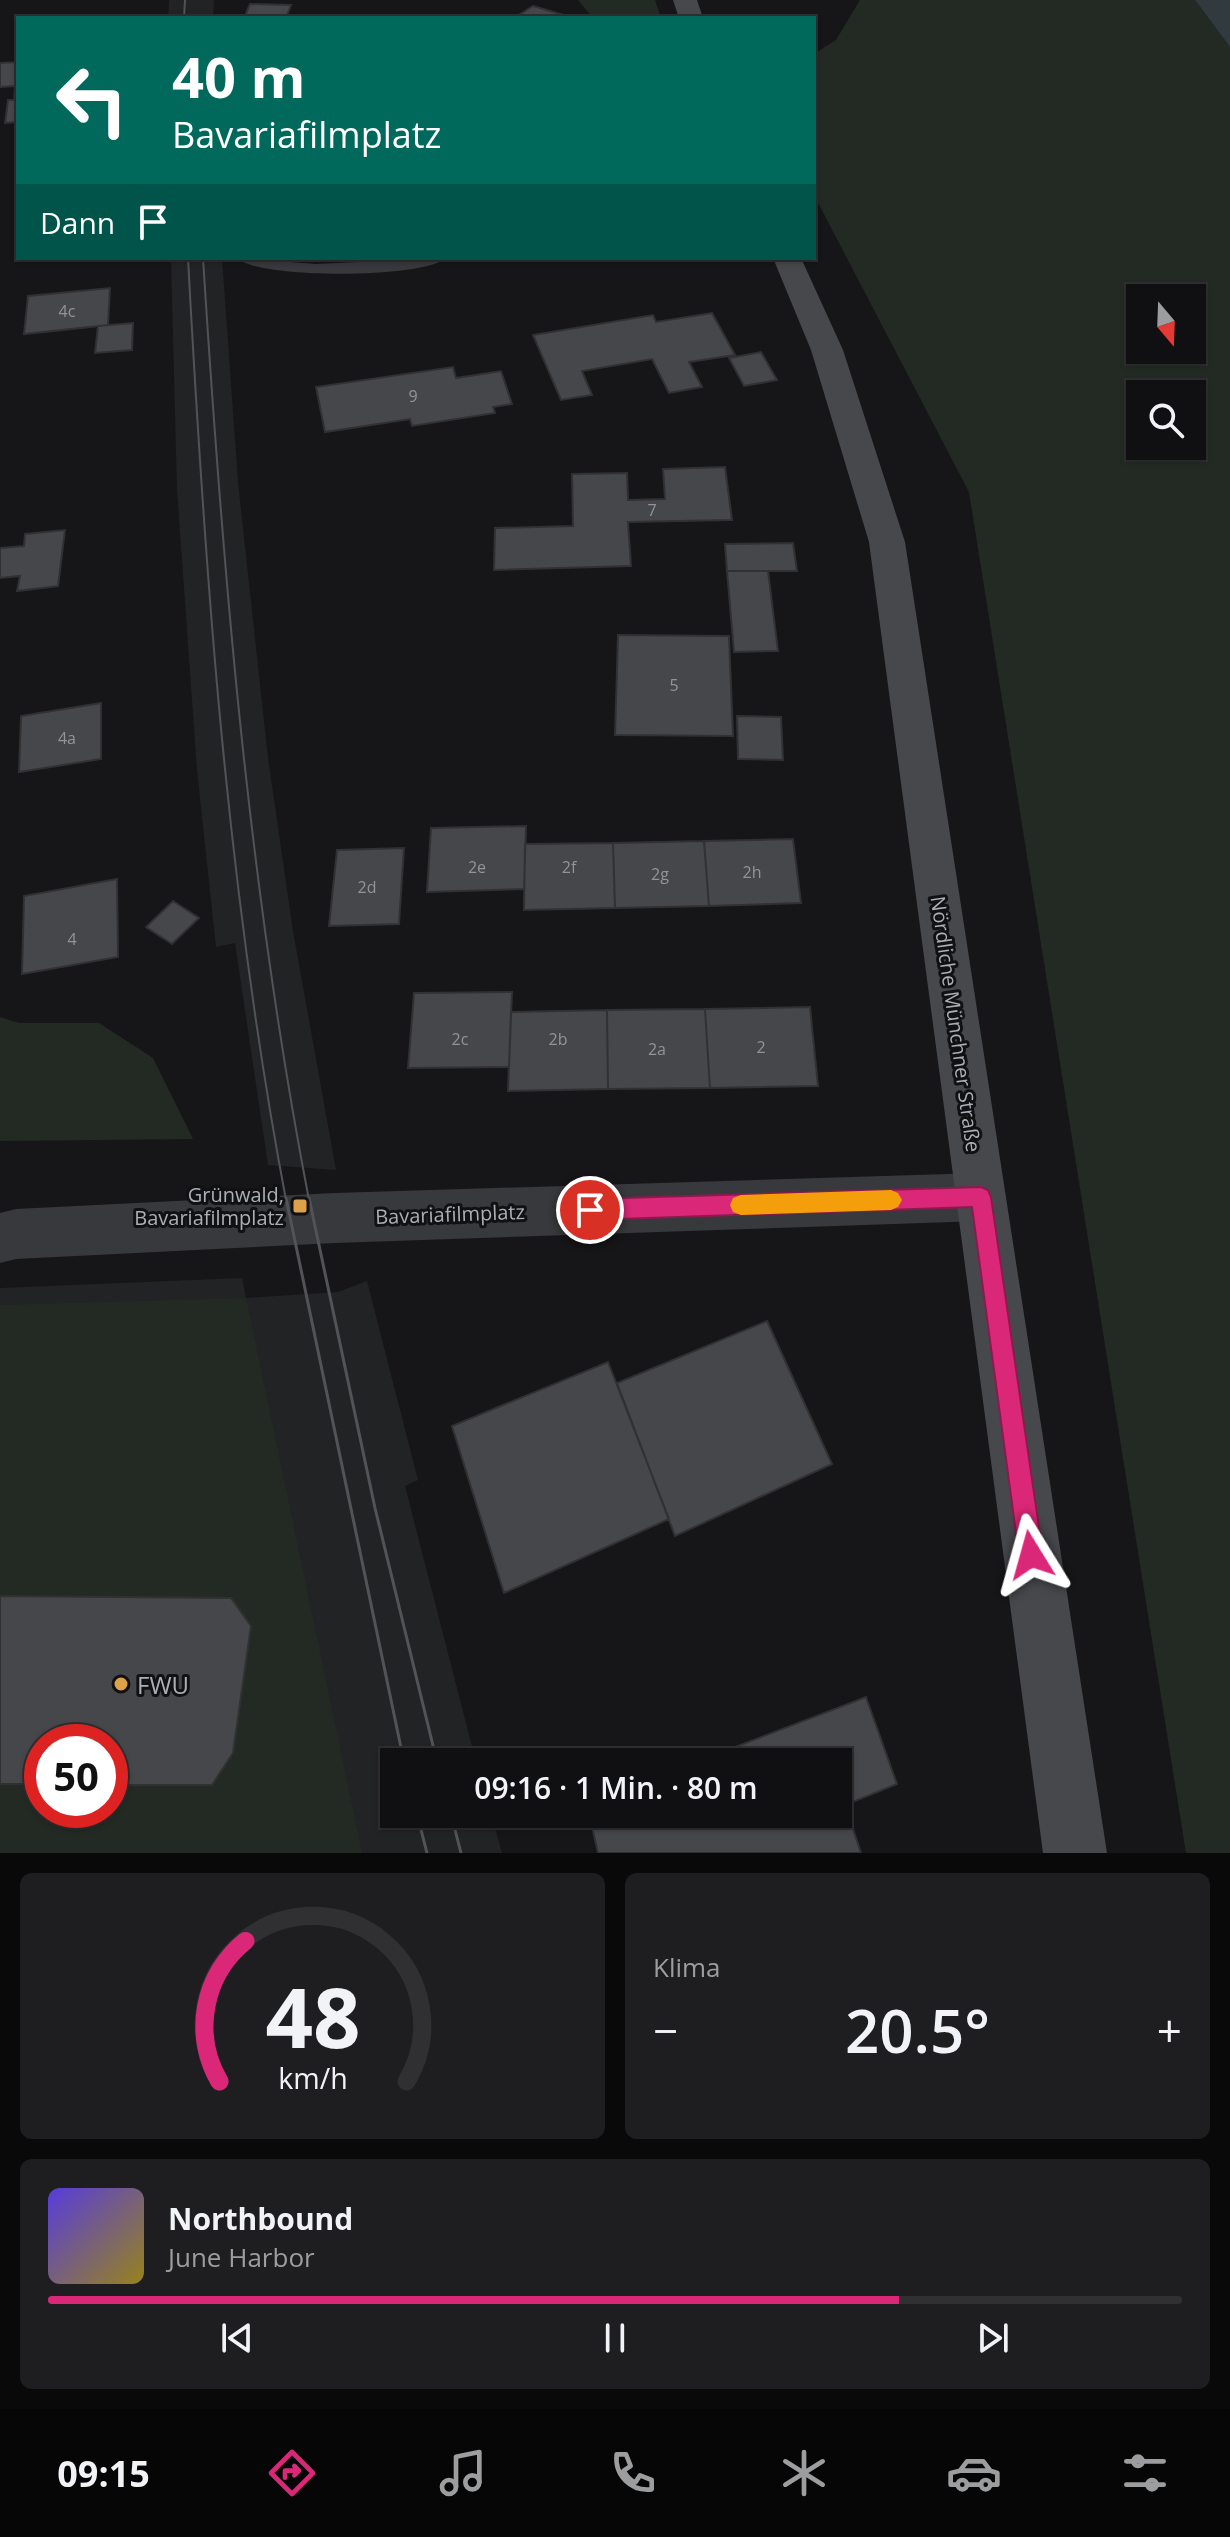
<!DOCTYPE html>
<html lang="de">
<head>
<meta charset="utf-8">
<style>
	:root { --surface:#101012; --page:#1e1e20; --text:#f1f3f6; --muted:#9c9d9f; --line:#303032; --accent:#db2777 }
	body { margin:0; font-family:"Open Sans",sans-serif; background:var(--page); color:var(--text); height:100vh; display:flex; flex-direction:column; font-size:30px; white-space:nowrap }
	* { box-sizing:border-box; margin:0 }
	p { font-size:26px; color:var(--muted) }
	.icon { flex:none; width:44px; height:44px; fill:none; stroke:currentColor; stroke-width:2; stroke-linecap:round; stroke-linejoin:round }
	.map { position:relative; height:1853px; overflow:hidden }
	.details { display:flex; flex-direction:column; gap:20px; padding:20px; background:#09090a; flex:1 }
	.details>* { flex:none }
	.banner { position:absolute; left:16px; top:16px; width:800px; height:244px; border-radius:0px; box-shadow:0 2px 6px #0004,0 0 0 2px var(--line); background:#00695c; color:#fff; overflow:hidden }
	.needle { width:52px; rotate:161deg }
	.controls { position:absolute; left:1126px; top:284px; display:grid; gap:16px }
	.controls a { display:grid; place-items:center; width:80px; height:80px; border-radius:0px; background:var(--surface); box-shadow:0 2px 6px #0004,0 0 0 2px var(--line); font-size:40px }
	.speed { position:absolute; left:24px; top:1724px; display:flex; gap:16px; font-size:40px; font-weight:700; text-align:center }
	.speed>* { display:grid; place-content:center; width:104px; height:104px; border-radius:50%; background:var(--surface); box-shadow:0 2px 6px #0004,0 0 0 2px var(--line); line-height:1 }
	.speed .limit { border:12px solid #d22; background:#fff; color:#111 }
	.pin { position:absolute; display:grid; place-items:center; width:68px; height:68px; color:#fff; margin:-34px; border:4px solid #fff; border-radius:50%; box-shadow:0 2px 8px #0007 }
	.me { position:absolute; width:88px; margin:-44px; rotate:352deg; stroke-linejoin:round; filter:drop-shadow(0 0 6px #0008) }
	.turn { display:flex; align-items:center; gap:28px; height:168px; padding:0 24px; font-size:36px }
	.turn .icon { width:104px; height:104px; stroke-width:2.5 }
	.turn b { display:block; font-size:56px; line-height:68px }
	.then { display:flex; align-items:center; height:76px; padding:0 24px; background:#0003; gap:16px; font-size:30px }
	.big { font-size:60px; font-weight:600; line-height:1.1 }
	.details .tile { flex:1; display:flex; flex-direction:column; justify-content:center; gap:12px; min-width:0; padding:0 28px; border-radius:12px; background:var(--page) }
	.details .dial { align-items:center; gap:0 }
	.dial svg { height:208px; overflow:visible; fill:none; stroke:var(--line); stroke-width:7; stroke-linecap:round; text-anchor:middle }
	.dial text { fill:var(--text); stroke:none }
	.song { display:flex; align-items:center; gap:24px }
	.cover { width:96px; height:96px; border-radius:12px; background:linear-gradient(135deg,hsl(250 70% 55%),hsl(50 70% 35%)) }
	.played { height:8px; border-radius:4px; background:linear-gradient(90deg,var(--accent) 75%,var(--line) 75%) }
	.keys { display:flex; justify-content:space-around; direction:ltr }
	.heat { display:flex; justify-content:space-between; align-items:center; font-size:44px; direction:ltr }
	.details .tiles { flex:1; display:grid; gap:20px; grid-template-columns:1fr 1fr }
	.tile:last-child { grid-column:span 2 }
	.trip { position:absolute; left:380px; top:1748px; width:472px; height:80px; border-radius:0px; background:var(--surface); box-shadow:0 2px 6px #0004,0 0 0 2px var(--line); font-weight:600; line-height:80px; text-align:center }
	.menu { display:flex; height:128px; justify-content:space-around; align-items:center; background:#060607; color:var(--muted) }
	.menu .icon { width:56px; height:56px }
	.menu .current { color:var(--accent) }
	.menu b { font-size:36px; color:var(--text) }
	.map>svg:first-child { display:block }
	.built { fill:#222325; fill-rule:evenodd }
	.green { fill:#232a23; fill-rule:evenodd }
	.water { fill:#313a3f }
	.building { fill:#45474a; stroke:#313134; stroke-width:2 }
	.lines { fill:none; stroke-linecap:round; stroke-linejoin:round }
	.service { fill:#38393c; fill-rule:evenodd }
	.minor { fill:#38393c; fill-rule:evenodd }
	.secondary { fill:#46484c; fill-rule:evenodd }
	.tram-far1 { stroke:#515357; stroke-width:2 }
	.tram { stroke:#515357; stroke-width:3 }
	.route { fill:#db2777; stroke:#8e194d; stroke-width:2 }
	.slow { fill:#f59e0b }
	.poi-dot { fill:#dda249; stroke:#111113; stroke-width:3 }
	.labels { text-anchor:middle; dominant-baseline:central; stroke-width:6; stroke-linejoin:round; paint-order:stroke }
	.number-label { font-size:16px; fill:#91949b }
	.street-label { font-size:20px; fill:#aaaeb6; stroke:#111113 }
	.poi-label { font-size:20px; fill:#aaaeb6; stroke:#111113; text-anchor:end }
	.near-poi-label { font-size:24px; fill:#aaaeb6; stroke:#111113; text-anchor:start }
</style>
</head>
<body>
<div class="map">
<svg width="1230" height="1853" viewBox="0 0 1230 1853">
	<rect width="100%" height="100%" fill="#161618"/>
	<path class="built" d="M169,0H214L213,18H168Z
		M171,258H222L238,482L268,758L293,931L336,1170L268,1165L235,943L216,947L197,770L177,490Z
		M242,1278L246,1298L338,1292L367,1281L418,1480L405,1486L476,1762H394V1814H491L502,1853H0V1288ZM42,1742H110V1810H42Z"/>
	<path class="green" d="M578,0H655L661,18H593Z
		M860,0H1195L1230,47V1853H1186L969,492L814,195V54L836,40ZM1140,298H1192V350H1140ZM1140,394H1192V446H1140Z
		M0,1017L19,1023H99L153,1058L193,1139L0,1141Z
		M246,1298L362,1853H0V1305ZM42,1742H110V1810H42Z"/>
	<path class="water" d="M1195,0H1230V47Z"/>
	<path class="building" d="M250,4L291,5L286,18H244Z
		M533,6L574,18H514Z
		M18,62V122L5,123L8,100H14L15,86L0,87V63Z
		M110,288L108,325L24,334L28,296Z
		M712,313L735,355L689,362L702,387L669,393L652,359L582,371L592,395L561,400L533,335L653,315L656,322Z
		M133,323L132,350L95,353L98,326Z
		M761,352L777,380L744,386L729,358Z
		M453,367L456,378L501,371L512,404L493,407L495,413L412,426L410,419L325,432L316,387Z
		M725,467L732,520L628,522L631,566L494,570L495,528L573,526L572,474L627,473L628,500L665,499L663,469Z
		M65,530L58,586L17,591L20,576L0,578V548L24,546L25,534Z
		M793,543L797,571H727L725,544Z
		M727,571H768L778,651L734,652Z
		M618,635L729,636L733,736L615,735Z
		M101,703V759L19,772L21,716Z
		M737,716L781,717L783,760L738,759Z
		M526,826L524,889L427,892L431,828Z
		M793,839L801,903L709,906L704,841Z
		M704,841L709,906L615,908L613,843Z
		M613,843L615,908L524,910L525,844Z
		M404,848L399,924L329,926L337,850Z
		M117,879L118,957L22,974L24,896Z
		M173,901L199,918L172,944L146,927Z
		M512,992L509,1067L408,1068L414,993Z
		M810,1007L818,1086L710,1088L705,1009Z
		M705,1009L710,1088L608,1089L607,1010Z
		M607,1010L608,1089L508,1091L511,1012Z
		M767,1321L832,1464L675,1536L617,1383Z
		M608,1362L669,1519L504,1593L452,1426Z
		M0,1596L231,1598L251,1626L233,1753L212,1785H110V1742H42V1784H0Z
		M866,1697L897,1784L845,1805L861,1853H598L589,1814H838V1762H696Z"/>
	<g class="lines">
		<path class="service" d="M237,258L316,264L446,258C426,278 259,280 237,258Z"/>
		<path class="minor" d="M981,1173L999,1180L1006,1197L999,1214L981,1221L335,1243L16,1259L0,1263V1213L16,1209L335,1193Z"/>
		<path class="secondary" d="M673,0H697L703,18H679Z
			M773,258H801L843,350L905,542L1107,1853H1043L869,542L811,350Z"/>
		<path class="tram-far1" d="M184,18L185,0
			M188,258C205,574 227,889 286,1200
			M203,258C223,574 249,889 309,1200"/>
		<path class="tram" d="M286,1198L404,1762
			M309,1198L375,1508L437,1762
			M417,1814L427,1853
			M451,1814L461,1853"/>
	</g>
	<path class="route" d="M981,1187L988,1190L991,1197L1043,1555L1040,1563L1031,1567L1023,1563L1019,1555L972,1207L590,1220L582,1217L579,1210L582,1202L590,1199Z"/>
	<path class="slow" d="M891,1190L898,1193L902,1200L898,1207L891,1210L741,1215L733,1212L730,1205L733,1198L741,1195Z"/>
	<g class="poi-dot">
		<rect x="292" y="1198" width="16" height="16" rx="4"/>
		<circle cx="121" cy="1684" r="8"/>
	</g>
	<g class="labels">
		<g class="number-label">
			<text x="67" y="311">4c</text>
			<text x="413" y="396">9</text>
			<text x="652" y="510">7</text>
			<text x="674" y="685">5</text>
			<text x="67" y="738">4a</text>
			<text x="477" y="867">2e</text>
			<text x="569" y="867">2f</text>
			<text x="752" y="872">2h</text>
			<text x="660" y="874">2g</text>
			<text x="367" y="887">2d</text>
			<text x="72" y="939">4</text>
			<text x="460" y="1039">2c</text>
			<text x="558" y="1039">2b</text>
			<text x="761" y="1047">2</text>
			<text x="657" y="1049">2a</text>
		</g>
		<g class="street-label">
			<text transform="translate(956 1024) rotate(82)">Nördliche Münchner Straße</text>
			<text transform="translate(450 1214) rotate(-2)">Bavariafilmplatz</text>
		</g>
		<g class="poi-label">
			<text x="284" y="1194">Grünwald,<tspan x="284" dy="23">Bavariafilmplatz</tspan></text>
		</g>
		<g class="near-poi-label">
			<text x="137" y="1684">FWU</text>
		</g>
	</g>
</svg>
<div class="controls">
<a><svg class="needle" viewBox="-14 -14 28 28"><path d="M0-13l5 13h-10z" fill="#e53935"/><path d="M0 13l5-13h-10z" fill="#9c9d9f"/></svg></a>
<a><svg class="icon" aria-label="search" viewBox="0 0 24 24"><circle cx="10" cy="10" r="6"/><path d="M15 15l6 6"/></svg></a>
</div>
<div class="speed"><div class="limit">50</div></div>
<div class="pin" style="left:590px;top:1210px;background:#d93025"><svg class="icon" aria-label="arrive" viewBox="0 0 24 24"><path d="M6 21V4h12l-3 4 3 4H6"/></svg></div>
<svg class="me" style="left:1031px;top:1555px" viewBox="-20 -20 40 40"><path d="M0-17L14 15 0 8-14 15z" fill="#db2777" stroke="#fff" stroke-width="4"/></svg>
<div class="trip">09:16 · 1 Min. · 80 m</div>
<div class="banner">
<div class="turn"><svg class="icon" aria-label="left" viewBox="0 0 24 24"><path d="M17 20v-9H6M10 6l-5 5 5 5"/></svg><div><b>40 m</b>Bavariafilmplatz</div></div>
<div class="then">Dann<svg class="icon" aria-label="arrive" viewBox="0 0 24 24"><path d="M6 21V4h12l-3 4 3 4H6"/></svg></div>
</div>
</div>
<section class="details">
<div class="tiles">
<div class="tile dial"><svg viewBox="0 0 100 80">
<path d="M14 69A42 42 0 1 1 86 69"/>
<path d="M14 69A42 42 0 0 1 24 15" stroke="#db2777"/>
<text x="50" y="56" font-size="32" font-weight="700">48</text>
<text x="50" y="72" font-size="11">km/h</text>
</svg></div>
<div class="tile"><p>Klima</p>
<div class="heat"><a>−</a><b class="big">20.5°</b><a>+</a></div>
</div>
<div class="tile">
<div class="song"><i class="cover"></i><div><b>Northbound</b><p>June Harbor</p></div></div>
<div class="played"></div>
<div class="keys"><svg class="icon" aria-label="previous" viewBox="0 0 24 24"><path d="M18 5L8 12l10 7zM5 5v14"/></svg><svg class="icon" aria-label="pause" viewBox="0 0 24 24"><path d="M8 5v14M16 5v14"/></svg><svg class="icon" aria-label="next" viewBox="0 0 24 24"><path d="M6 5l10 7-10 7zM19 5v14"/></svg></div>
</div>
</div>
</section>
<nav class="menu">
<b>09:15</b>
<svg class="icon current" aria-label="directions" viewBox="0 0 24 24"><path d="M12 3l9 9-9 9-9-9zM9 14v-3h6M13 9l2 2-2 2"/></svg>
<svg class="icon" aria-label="music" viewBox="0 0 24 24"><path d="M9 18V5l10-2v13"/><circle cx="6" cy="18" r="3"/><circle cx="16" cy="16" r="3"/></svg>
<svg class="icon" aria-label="phone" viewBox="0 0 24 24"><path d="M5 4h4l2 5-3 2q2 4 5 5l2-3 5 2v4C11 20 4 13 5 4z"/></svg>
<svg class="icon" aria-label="climate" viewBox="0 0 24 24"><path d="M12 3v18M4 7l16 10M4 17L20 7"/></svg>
<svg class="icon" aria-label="car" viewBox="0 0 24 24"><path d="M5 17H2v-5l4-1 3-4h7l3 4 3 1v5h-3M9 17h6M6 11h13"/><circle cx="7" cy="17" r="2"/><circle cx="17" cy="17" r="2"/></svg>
<svg class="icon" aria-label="filters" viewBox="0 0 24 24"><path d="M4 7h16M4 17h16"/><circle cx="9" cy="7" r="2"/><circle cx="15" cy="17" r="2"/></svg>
</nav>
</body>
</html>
